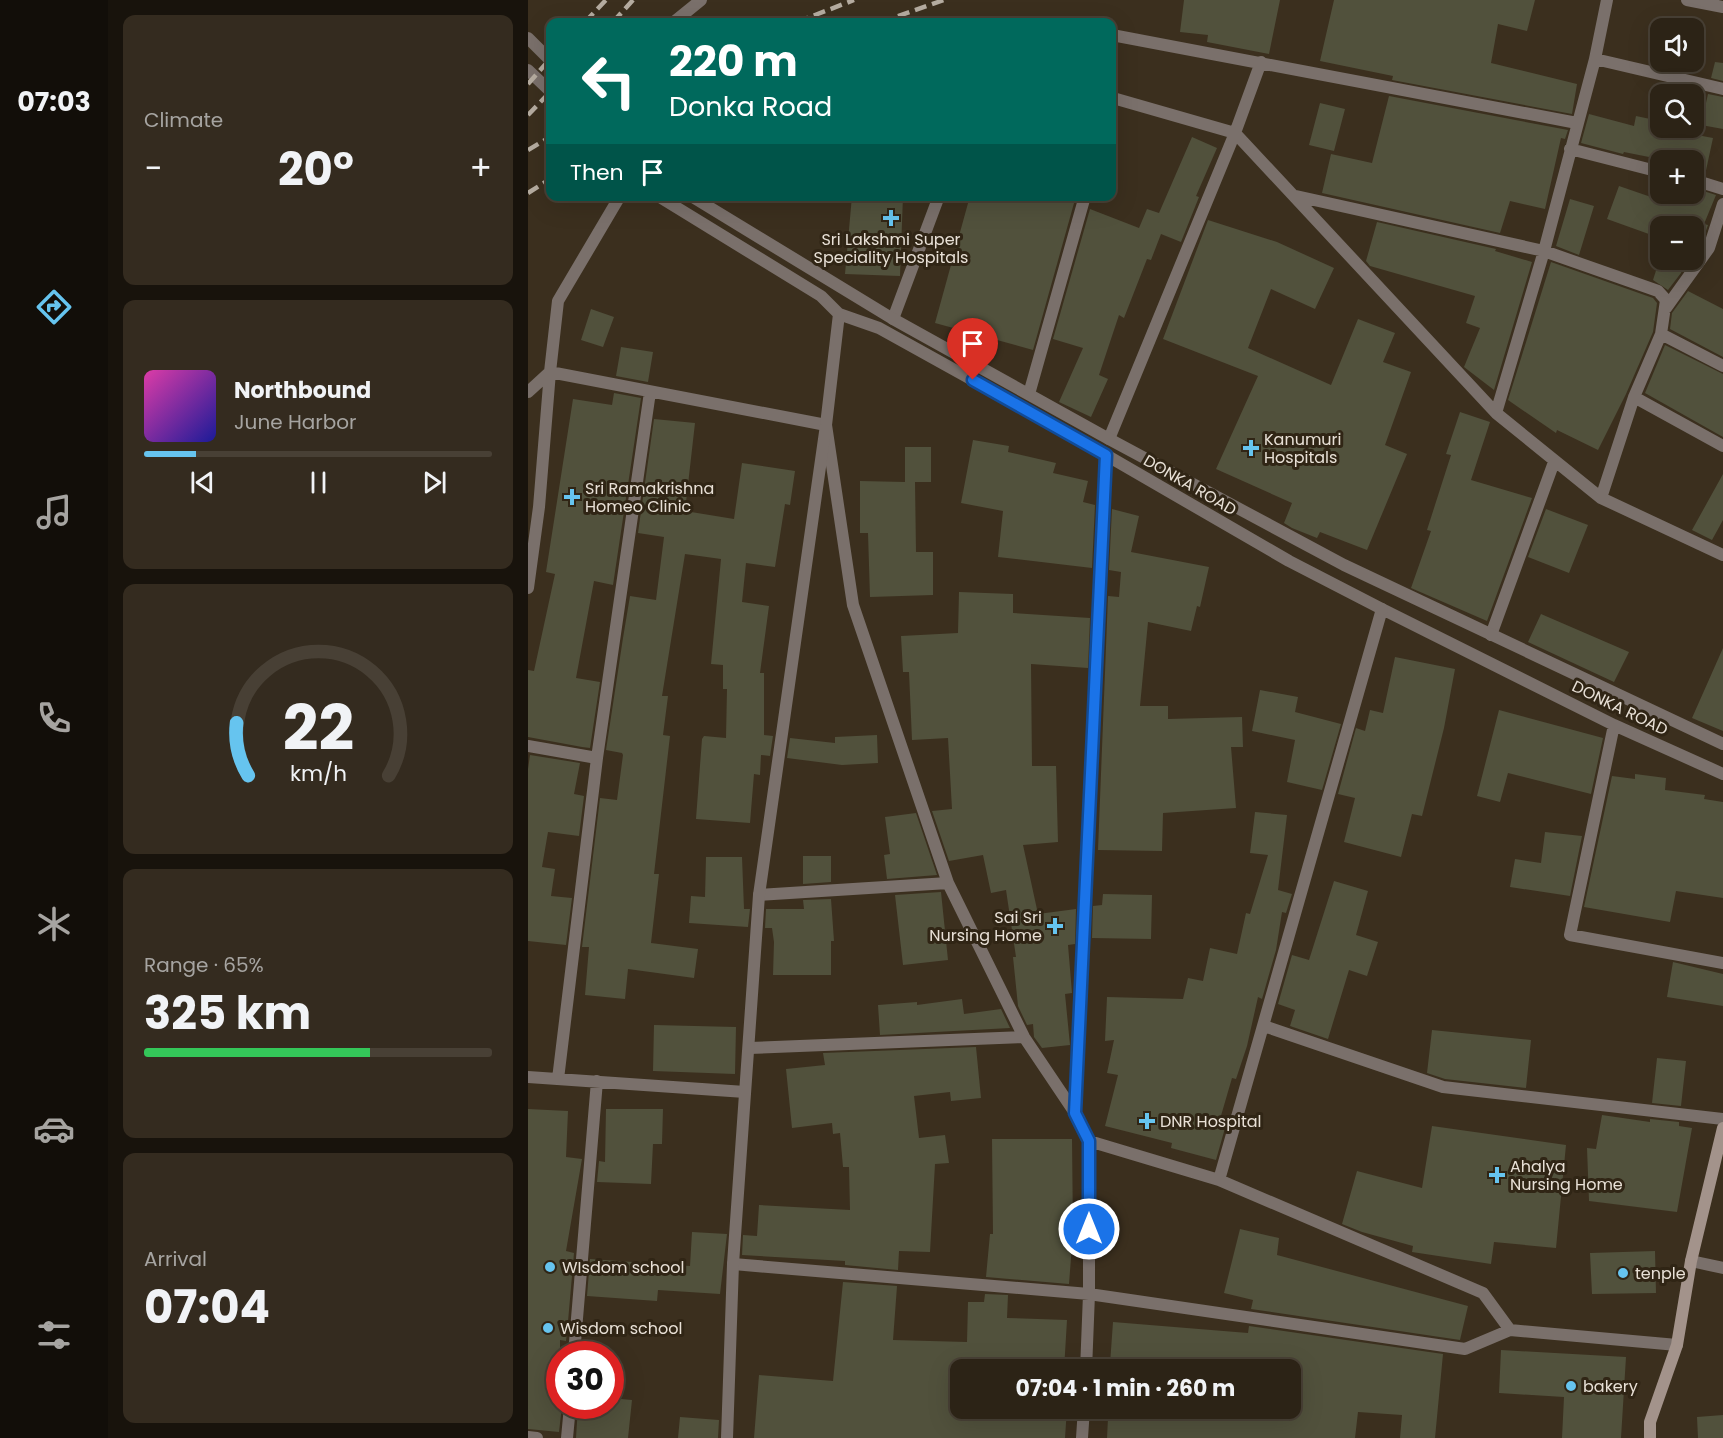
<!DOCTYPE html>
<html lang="en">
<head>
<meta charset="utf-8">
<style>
	:root { --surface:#2c2316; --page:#342b1f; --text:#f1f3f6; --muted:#a6a4a1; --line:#484035; --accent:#66c4ef }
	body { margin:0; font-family:Poppins,sans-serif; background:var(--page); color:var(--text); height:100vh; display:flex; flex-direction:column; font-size:22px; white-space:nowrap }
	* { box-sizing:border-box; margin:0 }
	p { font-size:20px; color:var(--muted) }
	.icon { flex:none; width:33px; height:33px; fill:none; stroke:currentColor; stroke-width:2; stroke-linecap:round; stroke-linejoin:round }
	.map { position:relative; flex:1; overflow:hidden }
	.drawer { display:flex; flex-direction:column; gap:15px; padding:15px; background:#18130c; width:420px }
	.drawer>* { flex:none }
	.hud { position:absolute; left:18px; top:18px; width:570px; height:183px; border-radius:12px; box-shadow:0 6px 24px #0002,0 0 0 2px var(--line); background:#00695c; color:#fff; overflow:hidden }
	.tools { position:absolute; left:1122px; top:18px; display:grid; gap:12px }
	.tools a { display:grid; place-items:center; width:54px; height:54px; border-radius:12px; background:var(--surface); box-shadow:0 6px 24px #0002,0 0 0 2px var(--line); font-size:30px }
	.speed { position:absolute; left:18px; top:1341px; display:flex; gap:12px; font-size:30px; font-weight:700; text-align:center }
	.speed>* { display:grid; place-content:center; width:78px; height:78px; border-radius:50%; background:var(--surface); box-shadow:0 6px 24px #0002,0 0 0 2px var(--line); line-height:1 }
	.speed .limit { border:9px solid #d22; background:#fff; color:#111 }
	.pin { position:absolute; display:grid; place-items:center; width:51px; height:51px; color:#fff; margin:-62px -26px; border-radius:50% 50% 50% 0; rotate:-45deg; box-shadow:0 0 6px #0007 }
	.pin .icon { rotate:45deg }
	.me { position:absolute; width:66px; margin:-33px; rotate:0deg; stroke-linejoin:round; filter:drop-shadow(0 0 4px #0008) }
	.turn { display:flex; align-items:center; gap:21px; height:126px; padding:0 24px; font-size:27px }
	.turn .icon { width:78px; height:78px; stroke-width:2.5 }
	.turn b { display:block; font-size:42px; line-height:51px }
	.then { display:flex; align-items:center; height:57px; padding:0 24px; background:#0003; gap:12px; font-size:22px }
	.big { font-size:45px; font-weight:700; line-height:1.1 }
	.drawer .card { flex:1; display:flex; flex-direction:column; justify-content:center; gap:9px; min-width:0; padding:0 21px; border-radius:12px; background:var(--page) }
	.drawer .dial { align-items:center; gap:0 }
	.dial svg { height:156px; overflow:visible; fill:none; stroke:var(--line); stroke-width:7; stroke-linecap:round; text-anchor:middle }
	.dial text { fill:var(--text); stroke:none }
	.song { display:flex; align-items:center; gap:18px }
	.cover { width:72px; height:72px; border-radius:9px; background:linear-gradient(135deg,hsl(320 70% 55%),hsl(240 70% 35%)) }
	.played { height:6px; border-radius:3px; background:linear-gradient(90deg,var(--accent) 15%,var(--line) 15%) }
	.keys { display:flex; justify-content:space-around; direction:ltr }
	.heat { display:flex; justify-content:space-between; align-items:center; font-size:33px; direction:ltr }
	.charge { height:9px; border-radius:4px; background:linear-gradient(90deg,#34c759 65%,var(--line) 0) }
	.trip { position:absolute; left:422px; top:1359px; width:351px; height:60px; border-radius:12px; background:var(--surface); box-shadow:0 6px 24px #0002,0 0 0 2px var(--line); font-weight:700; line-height:60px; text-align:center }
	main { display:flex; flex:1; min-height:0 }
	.menu { display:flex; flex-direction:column; width:108px; justify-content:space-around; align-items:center; background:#120e09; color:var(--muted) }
	.menu .icon { width:42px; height:42px }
	.menu .current { color:var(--accent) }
	.menu b { font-size:27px; color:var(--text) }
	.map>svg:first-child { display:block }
	.building { fill:#51513c }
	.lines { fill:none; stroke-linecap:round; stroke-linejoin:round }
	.minor { stroke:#7a706b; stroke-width:12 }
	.tertiary { stroke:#7a706b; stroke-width:12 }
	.secondary { stroke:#a3938b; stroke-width:12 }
	.rail { stroke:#b5aca0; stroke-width:4.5; stroke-dasharray:12 6; stroke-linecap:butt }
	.route-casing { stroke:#114b97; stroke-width:15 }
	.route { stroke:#1a73e8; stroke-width:10 }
	.poi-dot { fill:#66c4ef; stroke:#302515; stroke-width:2 }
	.labels { text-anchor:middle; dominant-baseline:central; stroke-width:6; stroke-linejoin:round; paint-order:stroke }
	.poi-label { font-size:16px; fill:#e8e0d6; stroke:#302515; text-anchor:start }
	.street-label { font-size:16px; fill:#e8e0d6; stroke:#302515 }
</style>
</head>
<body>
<main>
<nav class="menu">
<b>07:03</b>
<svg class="icon current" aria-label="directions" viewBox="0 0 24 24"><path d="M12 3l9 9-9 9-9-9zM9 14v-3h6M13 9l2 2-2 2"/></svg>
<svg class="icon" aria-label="music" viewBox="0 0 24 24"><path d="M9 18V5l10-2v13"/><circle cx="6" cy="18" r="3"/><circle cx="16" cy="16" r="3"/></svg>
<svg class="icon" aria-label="phone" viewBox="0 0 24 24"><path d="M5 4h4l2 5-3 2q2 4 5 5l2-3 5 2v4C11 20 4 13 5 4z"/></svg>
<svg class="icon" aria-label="climate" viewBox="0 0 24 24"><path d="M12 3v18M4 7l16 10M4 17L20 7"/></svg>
<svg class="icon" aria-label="car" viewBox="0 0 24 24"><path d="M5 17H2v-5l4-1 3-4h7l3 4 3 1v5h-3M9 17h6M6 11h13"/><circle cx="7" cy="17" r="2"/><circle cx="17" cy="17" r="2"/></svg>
<svg class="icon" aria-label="filters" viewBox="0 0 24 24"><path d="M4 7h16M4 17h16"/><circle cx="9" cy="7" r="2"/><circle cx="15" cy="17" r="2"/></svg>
</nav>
<section class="drawer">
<div class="card"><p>Climate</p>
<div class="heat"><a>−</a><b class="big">20°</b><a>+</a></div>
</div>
<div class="card">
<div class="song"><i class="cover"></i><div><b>Northbound</b><p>June Harbor</p></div></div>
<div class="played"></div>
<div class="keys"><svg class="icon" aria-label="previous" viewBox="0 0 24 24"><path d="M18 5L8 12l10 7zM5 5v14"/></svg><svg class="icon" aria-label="pause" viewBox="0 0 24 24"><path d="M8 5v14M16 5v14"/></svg><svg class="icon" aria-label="next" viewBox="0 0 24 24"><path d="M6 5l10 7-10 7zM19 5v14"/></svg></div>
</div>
<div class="card dial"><svg viewBox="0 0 100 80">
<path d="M14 69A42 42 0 1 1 86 69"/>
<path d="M14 69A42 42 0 0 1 8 42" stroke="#66c4ef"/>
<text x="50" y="56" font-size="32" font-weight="700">22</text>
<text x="50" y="72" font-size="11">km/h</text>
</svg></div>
<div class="card"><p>Range · 65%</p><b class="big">325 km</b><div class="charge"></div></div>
<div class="card"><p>Arrival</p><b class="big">07:04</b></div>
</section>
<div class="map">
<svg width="1195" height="1438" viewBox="0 0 1195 1438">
	<rect width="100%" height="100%" fill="#3b2f1e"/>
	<path class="building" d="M656,0H752L741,54L679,42L680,35L652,32Z
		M806,0H1007L999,31L970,24L963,63L1049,84L1044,114L864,80L865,76L792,61Z
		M1187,62L1195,63V81L1183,78Z
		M1180,94L1195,97V129L1173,125Z
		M861,96L1040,130L1037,139L1033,138L1017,209L982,201L972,233L794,193L803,154L844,163Z
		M792,103L817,109L806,151L781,145Z
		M1061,114L1106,126L1108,116L1132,121V128L1185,138L1177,175L1166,172V160H1132V164L1131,159L1096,152L1095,154L1053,143Z
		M664,137L689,148L668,196L671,197L653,242L633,234L623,260L619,259L596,318L591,315L571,375L580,379L563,417L531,402L555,348L525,339L562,209L611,228L619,209L631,213Z
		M1127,179L1132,180V194H1166V188L1188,195L1176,224L1180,225L1173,245L1166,243V226H1132V238L1079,219L1091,186L1123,197Z
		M324,196H375L372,276L317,274Z
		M442,196H471L487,201L489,196H548L505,350L407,323Z
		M1042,199L1066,206L1051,255L1028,246Z
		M680,220L749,242L806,268L787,309L743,289L720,348L803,385L830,319L867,333L855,362L883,372L857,445L879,454L839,550L792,532L789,538L764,528L756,523L764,503L688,469L730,376L635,339Z
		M849,222L968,249L967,251L1004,262L966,390L936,367L952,328L938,323L947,296L842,266L838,261Z
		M1132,258L1158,260L1153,273L1140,290L1125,280Z
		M1023,262L1125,298L1129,303L1125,332L1098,394L1070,450L1029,430L1028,433L980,400Z
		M1160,291L1195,309V357L1142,329L1144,313Z
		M63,309L86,317L75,347L53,340Z
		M1137,345L1195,374V437L1117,393Z
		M93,347L125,352L120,382L88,376Z
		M86,393L113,398L85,585L66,581L48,678L72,682L62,748L54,747L0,737V670L6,671L27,574L18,572L45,399L84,405Z
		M932,412L962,422L943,480L1004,498L959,621L883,588L903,531L899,530L923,455L918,454Z
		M126,419L167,423L157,511L206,519L214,463L267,471L262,505L257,504L247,567L218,563L214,602L241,606L232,673H236V735L245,736L242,756L233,755L232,775L226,774L222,823L168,819L174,739L176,736L198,738L199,689H195V665L183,664L193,559L157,554L134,696H140L135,735L142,736L126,874H131L123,943L170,949L166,978L100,969L97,999L57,995L61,947H54L72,798L89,800L95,755L94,753L78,750L95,638L102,596L128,600L136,537L110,533Z
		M445,440L481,446L480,452L528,463L525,473L560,481L555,502L567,505L564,568L470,557L475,511L433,503Z
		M377,447H403V482H387L388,552H405V595L342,597L340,533H332V481L377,482Z
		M1195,474V520L1184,540L1164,530Z
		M584,509L611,516L603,552L681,567L672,607L669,606L663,631L620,622L612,706H640V719L714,717L715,747H703L708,808L635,813L634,851L570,850L580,596L591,597L593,572L581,570Z
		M1018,509L1060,525L1041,573L1000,557Z
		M431,592L485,594V613L562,618L560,668L503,664L504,766H528L530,842L495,845L510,914L548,909L547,944L540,945L544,993L537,994L542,1045L514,1048L506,1037L505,1024L499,1025L490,1006L485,957H488L478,890L463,893L455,855L421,861L404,811L424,809L420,738L384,740L381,672H375L373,636L430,633Z
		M1013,614L1101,652L1086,682L1000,642Z
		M1195,648V731L1164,718Z
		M867,657L927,669L916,728L894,816L884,814L873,857L816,842L827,798L810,794L828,728L837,731L842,710L855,713Z
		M732,690L770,697L767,712L813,724L794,790L759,782L767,740L724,731Z
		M971,710L1075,738L1063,794L980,773L972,802L949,796Z
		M349,735L350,763L314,765L259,758L262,738L307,743V737Z
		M2,755L52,763L46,794L56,796L51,836L20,832L14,867L27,869L23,896L44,898L38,945L0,941V769Z
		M1107,774L1138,778L1137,790L1177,795L1176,799L1195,802V898L1148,891L1142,922L1056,907L1084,776L1107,779Z
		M727,812L759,815L750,890L764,894L758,913L754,912L748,950L734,999L730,997L719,1046L708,1079L704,1078L690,1126L697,1128L688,1160L643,1148L644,1143L577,1126L590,1075L579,1073L586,1040L577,1041L579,997L655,999L660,978L675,981L682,948L709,954L718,913L722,914L740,855L722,853Z
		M388,813L409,875L359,879L356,855L362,854L357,817Z
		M1017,832L1054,836L1042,896L982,887L987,859L1013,863Z
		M275,856H303V882L275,884Z
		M178,857H214L216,909H222L220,927L161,923L163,896L177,897Z
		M806,881L840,891L828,935L850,942L839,976L821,970L800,1039L762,1026L767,1010L750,1004L764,955L781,960Z
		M413,892L420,960L375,965L367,895Z
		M575,894L624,895L623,939L564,938L565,906L574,905Z
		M303,899L306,941H303V975H245L246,942L244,928H237L238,909H276L275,900Z
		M1145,962L1195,974V1006L1139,997Z
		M434,999L436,1014L473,1009L482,1028L352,1035L350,1005L389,1002V1005Z
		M126,1025L208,1027L207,1074L125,1071Z
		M904,1030L1003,1040L998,1088L917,1079L899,1073Z
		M448,1047L453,1098L423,1101L422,1092L386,1096L391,1138L417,1135L421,1163L407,1164L402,1252L371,1251L370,1270L317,1265V1261L214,1255L215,1235L229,1236L231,1205L322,1210L321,1167H315L312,1133L305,1134L304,1123L264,1128L258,1069L297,1065L295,1053Z
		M1129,1058L1158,1061L1153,1106L1124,1103Z
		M0,1109L40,1111L38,1157L54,1159L38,1251L46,1253L39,1333L38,1341L32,1340V1367L26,1396H32V1406H34L31,1432L0,1429Z
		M78,1109H135L134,1144H125L123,1184L69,1182L71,1161L77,1162Z
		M1074,1115L1122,1122V1119L1151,1122V1126L1164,1128L1149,1212L1061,1201L1059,1148L1068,1149Z
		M904,1126L1038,1145L1028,1248L966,1242L963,1264L884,1252L885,1246L834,1232L814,1224L829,1171L894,1188Z
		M464,1139H544L545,1232L541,1284L458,1277L462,1234H465Z
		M712,1229L751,1238L749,1255L940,1306L932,1340L723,1309L725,1300L696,1293Z
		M164,1232L199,1234L192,1294L130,1290L129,1301L59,1296L62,1259L162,1266Z
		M1127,1251L1128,1293L1064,1294L1062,1253Z
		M315,1282L369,1286L365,1340L439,1342L440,1302H456L457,1294L480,1295L479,1318L539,1320L536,1370H432V1408H539L537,1438H226L231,1375L305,1381Z
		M585,1322L720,1333L721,1326L915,1354L907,1438H872L874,1415L830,1412L827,1438H579L580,1418L645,1421L646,1408H699L698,1416L762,1421V1370H644L582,1364Z
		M973,1350L1098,1357L1093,1438H1034L1036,1397L971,1393Z
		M82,1398L104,1400L100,1438H48L50,1406H82Z
		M1195,1415V1438H1170L1169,1417Z
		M152,1417L191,1420L190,1438H150Z"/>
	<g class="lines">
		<path class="minor" d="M1079,0L1067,59L1195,89
			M1159,0L1195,7
			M584,35L1049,123
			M733,62L707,133L968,413L1073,498L1195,555
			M1042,149L1132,172
			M1166,180L1195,189
			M92,196L30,301L22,372L298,425L325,605L420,883L496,1037L547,1113L561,1141V1294L558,1370
			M768,196L1016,251L1130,291L1138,300L1133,334
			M1138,308L1181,248L1195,204
			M365,319L411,196
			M0,392L22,372L11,507L0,588
			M501,394L557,196
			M1106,397L1195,446
			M968,413L1016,251L1067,59
			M581,439L707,133L585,98L584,104
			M1073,498L1106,397L1133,334L1195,366
			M963,635L1026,462
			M1086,725L1042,935L1195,963
			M0,746L69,758L30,1079
			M69,758L122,392
			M231,895L420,883
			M736,1026L915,1087L1195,1119
			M221,1048L496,1037
			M0,1077L217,1092
			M547,1113L578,455
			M561,1141L691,1180L854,609L1086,725L1195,774
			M691,1180L955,1293L982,1330
			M1163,1261L1195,1268
			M205,1264L561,1294L937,1349L982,1330L1149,1345
			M46,1354L69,1081
			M0,1437L9,1438
			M39,1438L42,1406
			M554,1438L556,1408"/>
		<path class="tertiary" d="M146,22L173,0
			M0,38L22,60
			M0,70L22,91
			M130,196L293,296L311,314L351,328L540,433L761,561L854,609
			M163,196L365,319L581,439L816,565L1195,744
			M199,1438L205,1264L231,895L298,425L311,314"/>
		<path class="secondary" d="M1122,1438V1422L1149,1345L1163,1261L1195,1128"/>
		<path class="rail" d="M57,22L78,0
			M85,22L105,0
			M269,22L326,0
			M353,22L416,0
			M0,84L22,59
			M0,115L22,92
			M0,150L22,137
			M0,193L22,179"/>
	</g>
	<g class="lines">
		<defs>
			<path id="route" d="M445,380L578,455L547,1113L561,1141V1229"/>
		</defs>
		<use href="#route" class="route-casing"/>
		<use href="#route" class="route"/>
	</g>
	<g class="poi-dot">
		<path d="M360 209h6v6h6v6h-6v6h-6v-6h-6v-6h6z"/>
		<path d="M720 439h6v6h6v6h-6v6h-6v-6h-6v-6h6z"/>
		<path d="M41 488h6v6h6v6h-6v6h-6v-6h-6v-6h6z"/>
		<path d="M524 917h6v6h6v6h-6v6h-6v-6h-6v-6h6z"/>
		<path d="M616 1112h6v6h6v6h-6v6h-6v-6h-6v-6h6z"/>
		<path d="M966 1166h6v6h6v6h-6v6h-6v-6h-6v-6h6z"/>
		<circle cx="22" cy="1267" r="6"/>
		<circle cx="1095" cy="1273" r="6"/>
		<circle cx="20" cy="1328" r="6"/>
		<circle cx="1043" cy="1386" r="6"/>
	</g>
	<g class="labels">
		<g class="poi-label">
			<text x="363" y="239" text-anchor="middle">Sri Lakshmi Super<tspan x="363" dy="18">Speciality Hospitals</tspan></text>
			<text x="736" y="439">Kanumuri<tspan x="736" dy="18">Hospitals</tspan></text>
			<text x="57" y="488">Sri Ramakrishna<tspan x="57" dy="18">Homeo Clinic</tspan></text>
			<text x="514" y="917" text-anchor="end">Sai Sri<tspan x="514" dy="18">Nursing Home</tspan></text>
			<text x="632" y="1121">DNR Hospital</text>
			<text x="982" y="1166">Ahalya<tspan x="982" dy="18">Nursing Home</tspan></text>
			<text x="34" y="1267">WIsdom school</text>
			<text x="1107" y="1273">tenple</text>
			<text x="32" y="1328">Wisdom school</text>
			<text x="1055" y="1386">bakery</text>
		</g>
		<g class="street-label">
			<text transform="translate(662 485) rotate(30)">DONKA ROAD</text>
			<text transform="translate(1092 708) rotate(26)">DONKA ROAD</text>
		</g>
	</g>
</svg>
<div class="tools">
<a><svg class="icon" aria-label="sound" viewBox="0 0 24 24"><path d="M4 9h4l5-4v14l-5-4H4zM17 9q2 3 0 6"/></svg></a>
<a><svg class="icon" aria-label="search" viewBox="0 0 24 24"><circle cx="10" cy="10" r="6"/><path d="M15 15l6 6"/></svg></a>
<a>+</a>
<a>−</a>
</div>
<div class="speed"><div class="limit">30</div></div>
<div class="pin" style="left:445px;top:380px;background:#d93025"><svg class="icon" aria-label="arrive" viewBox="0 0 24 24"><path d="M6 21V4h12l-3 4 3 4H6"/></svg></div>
<svg class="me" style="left:561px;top:1229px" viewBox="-20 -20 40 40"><circle r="17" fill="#1a73e8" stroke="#fff" stroke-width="3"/><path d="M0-11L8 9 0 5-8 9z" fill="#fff"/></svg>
<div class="trip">07:04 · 1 min · 260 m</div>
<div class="hud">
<div class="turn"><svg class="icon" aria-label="left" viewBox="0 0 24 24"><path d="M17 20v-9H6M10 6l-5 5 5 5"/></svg><div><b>220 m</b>Donka Road</div></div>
<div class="then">Then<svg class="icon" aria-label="arrive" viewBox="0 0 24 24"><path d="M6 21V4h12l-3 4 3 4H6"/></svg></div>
</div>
</div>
</main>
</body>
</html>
